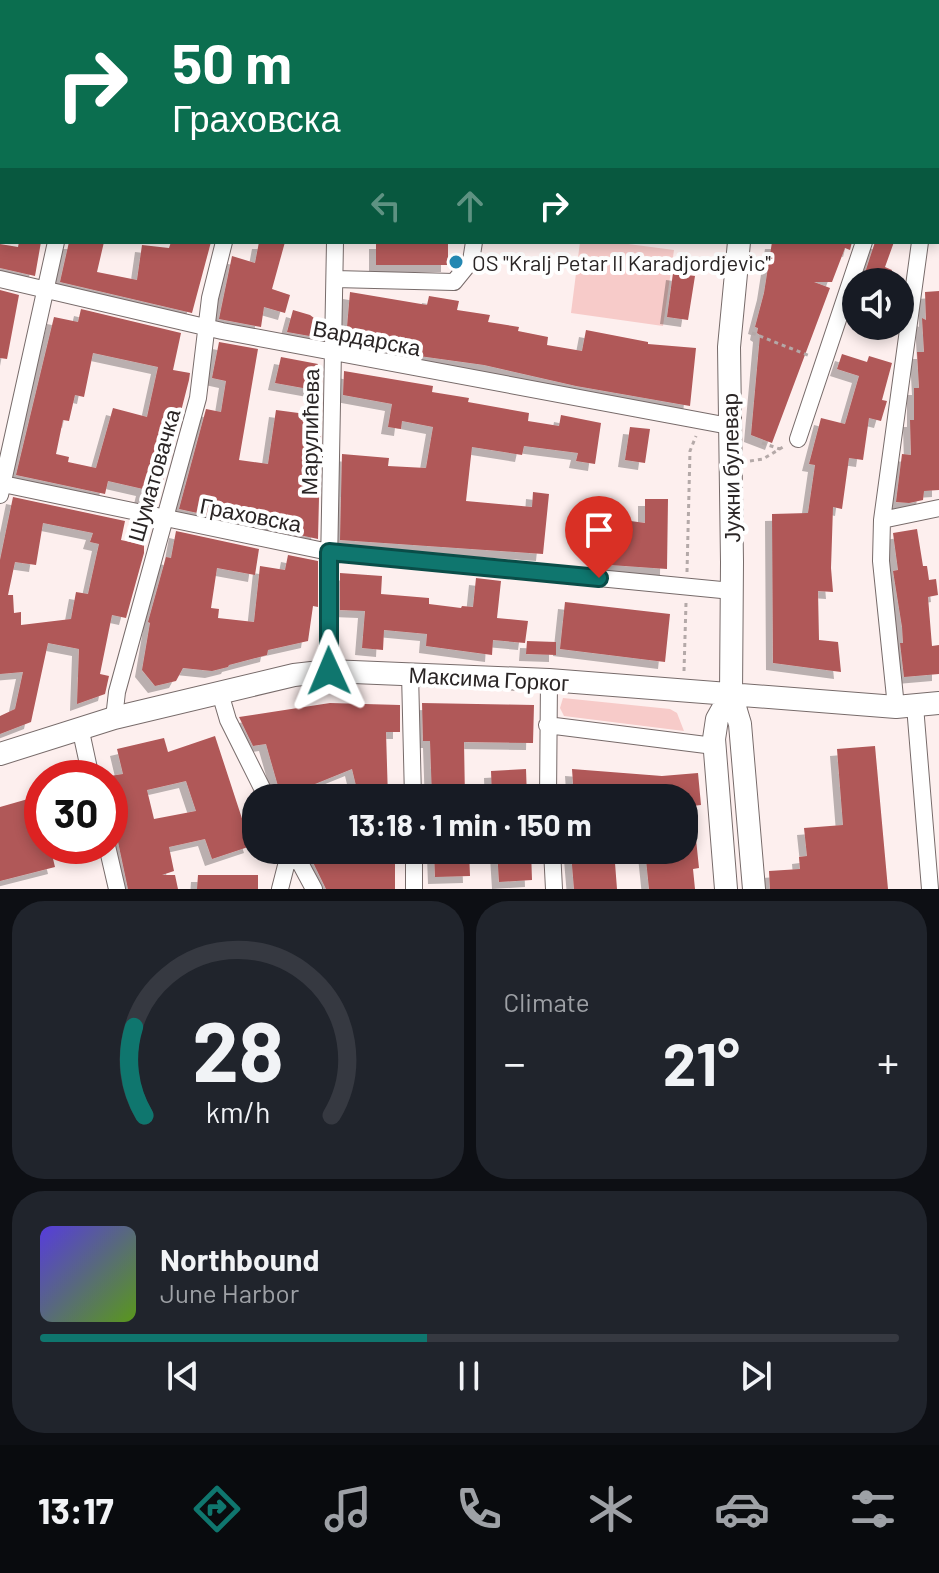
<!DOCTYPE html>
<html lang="en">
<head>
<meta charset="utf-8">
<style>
	:root { --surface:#171b24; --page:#20242c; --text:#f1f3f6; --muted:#9ea1a6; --line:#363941; --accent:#0f766e }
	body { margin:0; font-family:Barlow,sans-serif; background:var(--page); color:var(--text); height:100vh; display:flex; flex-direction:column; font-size:30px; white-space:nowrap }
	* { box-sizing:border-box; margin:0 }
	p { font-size:26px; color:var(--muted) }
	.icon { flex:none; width:44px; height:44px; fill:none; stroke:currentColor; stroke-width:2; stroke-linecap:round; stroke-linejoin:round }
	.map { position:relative; height:889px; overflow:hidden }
	.panel { display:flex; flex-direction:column; gap:12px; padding:12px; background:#0d0f14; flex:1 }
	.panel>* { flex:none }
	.guide { position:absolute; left:0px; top:0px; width:940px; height:244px; box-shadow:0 4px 12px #0003; background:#0b6e4f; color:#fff; overflow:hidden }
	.fabs { position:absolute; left:842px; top:268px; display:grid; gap:16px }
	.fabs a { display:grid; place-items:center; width:72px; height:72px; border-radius:50%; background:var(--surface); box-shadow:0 4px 12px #0003; font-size:40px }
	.speed { position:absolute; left:24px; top:760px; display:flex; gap:16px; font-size:40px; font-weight:700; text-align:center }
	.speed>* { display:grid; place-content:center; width:104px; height:104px; border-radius:50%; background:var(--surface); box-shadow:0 4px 12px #0003; line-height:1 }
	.speed .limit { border:12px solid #d22; background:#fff; color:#111 }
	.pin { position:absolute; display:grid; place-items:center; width:68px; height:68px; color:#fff; margin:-82px -34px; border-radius:50% 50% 50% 0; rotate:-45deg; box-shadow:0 0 8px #0007 }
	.pin .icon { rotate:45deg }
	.me { position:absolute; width:88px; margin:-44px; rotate:359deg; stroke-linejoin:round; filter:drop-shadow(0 0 6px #0008) }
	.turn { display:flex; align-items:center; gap:28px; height:168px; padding:0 40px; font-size:36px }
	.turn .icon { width:104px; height:104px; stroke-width:2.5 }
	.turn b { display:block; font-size:56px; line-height:68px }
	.lanes { display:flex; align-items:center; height:76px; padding:0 40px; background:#0003; justify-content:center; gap:40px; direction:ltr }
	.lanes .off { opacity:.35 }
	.big { font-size:60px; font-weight:700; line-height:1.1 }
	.panel .tile { flex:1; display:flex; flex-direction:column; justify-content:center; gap:12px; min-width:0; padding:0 28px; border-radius:32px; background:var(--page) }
	.panel .dial { align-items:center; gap:0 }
	.dial svg { height:208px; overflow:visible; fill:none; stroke:var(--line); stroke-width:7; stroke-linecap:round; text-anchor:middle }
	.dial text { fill:var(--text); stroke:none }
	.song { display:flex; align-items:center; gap:24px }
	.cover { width:96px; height:96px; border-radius:12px; background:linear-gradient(135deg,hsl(250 70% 55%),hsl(90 70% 35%)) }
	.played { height:8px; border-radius:4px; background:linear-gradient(90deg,var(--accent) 45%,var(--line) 45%) }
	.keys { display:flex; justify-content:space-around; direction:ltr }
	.heat { display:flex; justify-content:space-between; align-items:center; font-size:44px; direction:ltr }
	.panel .tiles { flex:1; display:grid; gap:12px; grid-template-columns:1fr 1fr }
	.tile:last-child { grid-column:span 2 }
	.trip { position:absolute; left:242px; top:784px; width:456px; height:80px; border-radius:32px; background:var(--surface); box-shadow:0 4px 12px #0003; font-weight:700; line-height:80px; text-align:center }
	.tab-bar { display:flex; height:128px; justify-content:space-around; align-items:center; background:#090b0e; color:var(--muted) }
	.tab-bar .icon { width:56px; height:56px }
	.tab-bar .current { color:var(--accent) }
	.tab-bar b { font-size:36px; color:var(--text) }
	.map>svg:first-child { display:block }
	.green { fill:#f7cbc9 }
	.building { fill:#b05858; fill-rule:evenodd; filter:url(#shadow) }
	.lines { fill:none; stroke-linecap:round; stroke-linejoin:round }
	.minor-casing { stroke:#776b6a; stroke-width:18 }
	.major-casing { stroke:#776b6a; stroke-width:24 }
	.path { stroke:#b4a9a8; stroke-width:3; stroke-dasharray:4 4; stroke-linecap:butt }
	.minor { stroke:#fff; stroke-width:16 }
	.major { stroke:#fff; stroke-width:22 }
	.route-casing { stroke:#0a4d48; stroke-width:20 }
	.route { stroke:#0f766e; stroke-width:14 }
	.poi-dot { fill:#2488b2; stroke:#fff; stroke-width:3 }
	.labels { text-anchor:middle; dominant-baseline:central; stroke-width:8; stroke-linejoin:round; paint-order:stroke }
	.poi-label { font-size:22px; fill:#2a2525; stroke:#fff; text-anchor:start }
	.street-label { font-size:22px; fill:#2a2525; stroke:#fff }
</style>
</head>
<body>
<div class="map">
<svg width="939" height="889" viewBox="0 0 939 889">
	<defs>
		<filter id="shadow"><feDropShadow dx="-7" dy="7" stdDeviation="0" flood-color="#0004"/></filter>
	</defs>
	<rect width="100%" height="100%" fill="#fdefee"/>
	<path class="green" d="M580,242H613L674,250L663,326L571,313Z
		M563,698L670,709L677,713L684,731L564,716L560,708Z"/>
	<path class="building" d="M19,242H41L35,276L0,268V244L18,247Z
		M69,242H104L97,272L137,280L142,245L169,248L171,242H211L192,313L60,282Z
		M259,242H285L272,289L290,295L285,313L264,307L261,327L219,319L232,256L255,263Z
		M376,242H448V265H376Z
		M772,242H852L850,250L845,248L832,282H814L830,288L772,443L751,435L760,335L757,333L758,328L755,327L764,293Z
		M875,242H894L885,267L892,270L888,282H862Z
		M673,273L695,276L688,320L667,317Z
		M0,290L19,295L7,359L0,358Z
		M939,291V490L924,491L923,500L909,503L896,502L902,454L911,455L910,420H914V388H919L917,352H924L922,318L926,320L925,292Z
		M350,292L427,305L429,296L459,301L457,310L490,315L488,322L519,327L518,331L548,337L547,345L582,351L586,330L648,342V344L696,348L690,406L576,386L484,365L419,356L420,352L346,339Z
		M81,309L181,333L173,370L190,373L189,380L157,505L140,501L143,489L108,481L105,494L16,475L54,317L78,322ZM93,353L158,367L147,417L113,408L96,468L68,462L69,457L56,454L63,420L69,421L75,395L84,397Z
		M293,310L310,315L322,324L321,338L287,332Z
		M219,342L258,349L239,460L268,464L276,410L321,416L318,539L179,509L206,409L221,412L226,381L212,378Z
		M842,354L867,362L869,356L892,363L882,400L887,401L881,421L869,418L863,460L849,458L842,509L833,507L831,568L833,592L818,591L819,640L838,642L841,672L773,663L772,514L808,513L815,465L809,464L821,418L845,424L859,376L837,369Z
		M281,357L318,364L314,390L275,383Z
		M344,371L433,386L432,392L469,398L468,402L529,413L528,421L559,426L561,415L601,423L595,464L576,461L578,453L524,446L522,455L472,447L466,501L532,507L533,492L549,494L543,554L340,540L342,454L389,458L388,466L426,468L433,427L402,421L401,429L388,427L392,404L343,395Z
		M630,427L650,429L645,463L625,460Z
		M13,497L125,521L121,540L144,545V553L126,618L112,615L100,674L109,676L105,694L77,704L79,649L48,643L31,722L0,734V716L15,709L23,672L0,674V560ZM43,523L93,533L90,542L99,544L88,594L76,592L71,619L21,625V612L14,613L13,595H8L15,562L36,565Z
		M645,499H668L667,569L596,564L602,517L645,523Z
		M917,529L923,566H927L929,580L936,579L938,595L928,597L932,646L939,645V674L904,677L900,643H903L902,627L893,571L898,570L893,533Z
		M176,531L259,549L255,575L217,568L211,608L219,609L218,618L254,622L260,566L285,570L288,555L318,561V607L313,606L308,641L268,650L267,655L229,665L228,667L212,671L183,668L176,681L155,686L142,670L150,623L148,622L166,557L171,558Z
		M340,573L382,576L381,594L429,598V604L461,608L462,606L473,607L476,578L501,581L497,618L528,621L525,643L493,640L492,655L426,646L427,634L384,630L383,650L362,648L365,611L340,610Z
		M565,602L670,614L665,662L560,649Z
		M527,641L556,642V655L526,654Z
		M330,703L400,705V732H386L388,798H359L352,769L315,784L321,798H287L282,786H278L266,744L253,746L239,717Z
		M422,703L534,705L533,743L464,742L465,798H432L430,741H423Z
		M215,736L251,846L212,859L205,839L169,847L174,871L162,875H175L178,889H128L117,837H120L110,799V776L123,774L117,749L164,738L168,752ZM186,781L196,811L154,819L147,790Z
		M875,746L888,889H770L769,871L800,869L799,857L807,856L804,828L843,825L837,749Z
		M526,769L527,798H492L491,771Z
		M572,769L662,776L698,773L701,805L684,807V798H574Z
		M42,795V846H50L55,867L0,881V807Z
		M684,820H694L699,868L693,869L695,889H649L645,850H684Z
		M307,850L395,852V889H326Z
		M434,850H469L470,876L435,877Z
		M497,850H531L532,880L499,882Z
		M614,850L617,889H574L571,853Z
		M198,875H258V889H197Z"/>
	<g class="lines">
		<defs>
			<path id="minor" d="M295,0L299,2
				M910,0V2
				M92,2L93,0
				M124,2L125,0
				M411,2L413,0
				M938,150L939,149
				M0,279L222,331L729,426
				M335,279L454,282L471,261L474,242
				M798,439L864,242
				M3,484L329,552L732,591
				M0,495L56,242
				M882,520L939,508
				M329,671V565L335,242
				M410,673L413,798
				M220,693L228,720L267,798
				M915,706L930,889
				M896,707L881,561L882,520L920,242
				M114,718L117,692L198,398L210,298L224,242
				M547,725L714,746
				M80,727L91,778
				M548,798L549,680
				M107,846L117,889
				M293,850L314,889
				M414,850V889
				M552,850L554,889
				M280,889L290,850"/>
			<path id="major" d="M774,2V0
				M739,242L729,347L732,562L731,694L740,724L754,889
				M0,754L114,718L294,675L329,671L549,680L896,707L939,703
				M726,889L714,739L717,719L731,694"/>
		</defs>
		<use href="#minor" class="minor-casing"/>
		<use href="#major" class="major-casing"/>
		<path class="path" d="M664,0L666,2
			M752,333L810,356
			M762,443L780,449
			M750,461L763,459L783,447
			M687,572L690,451L696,436
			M684,671L686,603"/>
		<use href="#minor" class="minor"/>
		<use href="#major" class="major"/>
	</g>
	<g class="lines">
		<defs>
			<path id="route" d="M329,671V552L599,578"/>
		</defs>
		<use href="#route" class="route-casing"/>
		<use href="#route" class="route"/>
	</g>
	<circle class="poi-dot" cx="456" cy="262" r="8"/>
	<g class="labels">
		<g class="poi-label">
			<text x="472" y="262">OS "Kralj Petar II Karadjordjevic"</text>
		</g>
		<g class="street-label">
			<text transform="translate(367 337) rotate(11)">Вардарска</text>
			<text transform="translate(309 432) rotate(-89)">Марулићева</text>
			<text transform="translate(730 468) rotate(-91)">Јужни булевар</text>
			<text transform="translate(153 475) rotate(-74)">Шуматовачка</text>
			<text transform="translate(251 514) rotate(11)">Граховска</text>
			<text transform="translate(489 678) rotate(3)">Максима Горког</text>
		</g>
	</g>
</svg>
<div class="fabs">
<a><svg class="icon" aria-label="sound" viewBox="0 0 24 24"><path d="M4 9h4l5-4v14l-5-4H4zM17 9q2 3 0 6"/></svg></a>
</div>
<div class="speed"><div class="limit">30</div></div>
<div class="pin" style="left:599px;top:578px;background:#d93025"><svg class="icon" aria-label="arrive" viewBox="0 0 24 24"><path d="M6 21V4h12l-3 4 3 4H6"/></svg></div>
<svg class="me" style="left:329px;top:671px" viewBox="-20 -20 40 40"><path d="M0-17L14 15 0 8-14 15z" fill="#0f766e" stroke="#fff" stroke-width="4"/></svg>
<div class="trip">13:18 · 1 min · 150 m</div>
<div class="guide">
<div class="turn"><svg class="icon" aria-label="right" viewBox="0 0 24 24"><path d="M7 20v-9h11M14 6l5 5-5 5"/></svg><div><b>50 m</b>Граховска</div></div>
<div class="lanes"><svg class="icon off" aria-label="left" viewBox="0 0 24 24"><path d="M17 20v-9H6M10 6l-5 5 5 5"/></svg><svg class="icon off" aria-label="ahead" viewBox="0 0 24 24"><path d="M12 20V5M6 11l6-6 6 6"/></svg><svg class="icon" aria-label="right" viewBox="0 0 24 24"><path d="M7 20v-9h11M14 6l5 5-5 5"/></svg></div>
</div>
</div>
<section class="panel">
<div class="tiles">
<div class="tile dial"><svg viewBox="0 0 100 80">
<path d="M14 69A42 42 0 1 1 86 69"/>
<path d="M14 69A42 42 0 0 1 10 35" stroke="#0f766e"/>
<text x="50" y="56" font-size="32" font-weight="700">28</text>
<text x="50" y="72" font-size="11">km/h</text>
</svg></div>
<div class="tile"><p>Climate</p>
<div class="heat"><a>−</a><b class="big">21°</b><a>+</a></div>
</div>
<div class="tile">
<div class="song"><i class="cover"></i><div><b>Northbound</b><p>June Harbor</p></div></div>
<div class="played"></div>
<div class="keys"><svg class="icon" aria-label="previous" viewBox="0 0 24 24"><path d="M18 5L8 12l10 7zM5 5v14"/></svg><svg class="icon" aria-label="pause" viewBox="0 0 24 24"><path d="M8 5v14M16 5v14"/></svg><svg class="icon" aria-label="next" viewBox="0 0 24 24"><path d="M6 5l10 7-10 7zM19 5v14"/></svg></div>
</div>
</div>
</section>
<nav class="tab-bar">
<b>13:17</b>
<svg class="icon current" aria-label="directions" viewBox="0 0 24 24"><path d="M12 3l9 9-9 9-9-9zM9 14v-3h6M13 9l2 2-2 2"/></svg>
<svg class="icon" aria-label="music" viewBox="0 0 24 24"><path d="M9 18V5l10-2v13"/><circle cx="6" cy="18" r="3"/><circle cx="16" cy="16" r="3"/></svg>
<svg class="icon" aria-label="phone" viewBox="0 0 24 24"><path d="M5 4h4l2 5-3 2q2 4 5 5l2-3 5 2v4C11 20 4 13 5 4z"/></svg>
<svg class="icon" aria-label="climate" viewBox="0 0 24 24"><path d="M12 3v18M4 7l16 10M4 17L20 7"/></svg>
<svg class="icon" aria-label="car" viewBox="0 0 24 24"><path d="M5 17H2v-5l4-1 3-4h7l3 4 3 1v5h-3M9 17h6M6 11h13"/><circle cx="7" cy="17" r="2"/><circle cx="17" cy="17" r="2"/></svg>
<svg class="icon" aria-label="filters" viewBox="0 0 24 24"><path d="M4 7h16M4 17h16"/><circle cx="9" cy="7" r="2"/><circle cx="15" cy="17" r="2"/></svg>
</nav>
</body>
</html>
